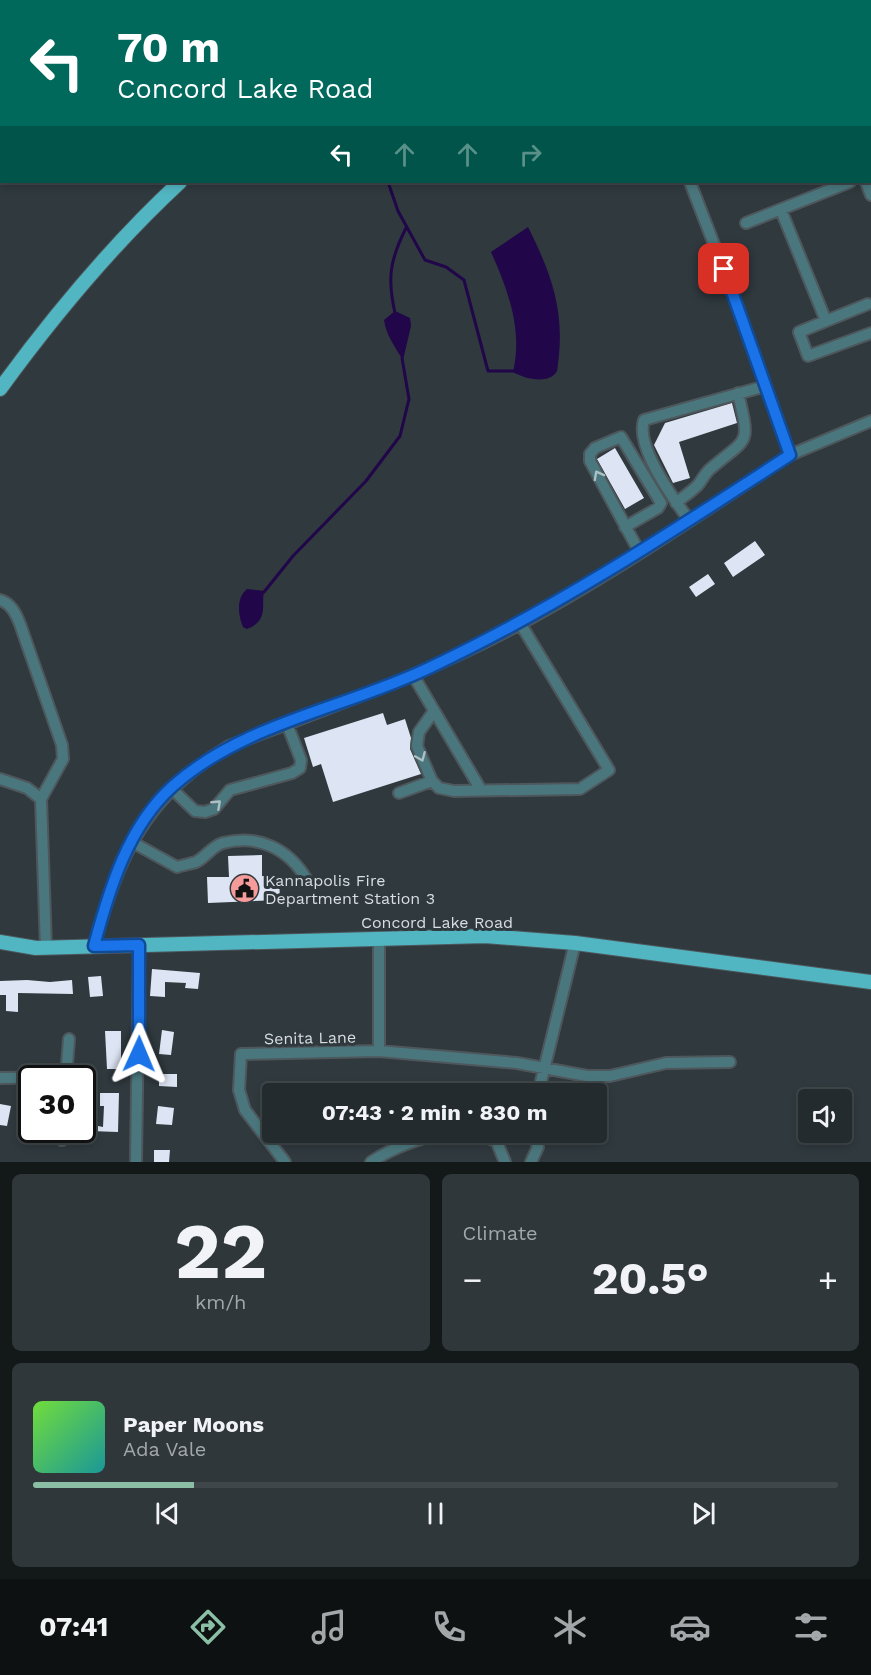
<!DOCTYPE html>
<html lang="en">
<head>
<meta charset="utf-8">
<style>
	:root { --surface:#232b2e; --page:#2f373a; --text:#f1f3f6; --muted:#a3a7aa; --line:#40474a; --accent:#8abfa5 }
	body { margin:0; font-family:"Work Sans",sans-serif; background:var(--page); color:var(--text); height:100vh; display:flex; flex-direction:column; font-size:22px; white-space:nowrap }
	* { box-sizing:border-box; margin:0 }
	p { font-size:20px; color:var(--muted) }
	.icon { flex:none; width:33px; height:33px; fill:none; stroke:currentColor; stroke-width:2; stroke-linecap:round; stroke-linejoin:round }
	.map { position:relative; height:1162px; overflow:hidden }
	.sheet { display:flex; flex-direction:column; gap:12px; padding:12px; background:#131819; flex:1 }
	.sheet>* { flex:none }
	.top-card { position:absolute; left:0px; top:0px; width:872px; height:183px; box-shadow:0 3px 9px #0003,0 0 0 2px var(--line); background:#00695c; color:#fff; overflow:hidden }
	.tools { position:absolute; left:798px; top:1089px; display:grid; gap:12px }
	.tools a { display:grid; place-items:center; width:54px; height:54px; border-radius:6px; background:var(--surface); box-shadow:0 3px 9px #0003,0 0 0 2px var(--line); font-size:30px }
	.speed { position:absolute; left:18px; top:1065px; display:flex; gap:12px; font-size:30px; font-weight:700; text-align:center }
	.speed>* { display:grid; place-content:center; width:78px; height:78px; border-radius:50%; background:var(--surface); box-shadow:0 3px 9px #0003,0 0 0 2px var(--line); line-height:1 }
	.speed .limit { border:3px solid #111; border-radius:9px; background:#fff; color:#111 }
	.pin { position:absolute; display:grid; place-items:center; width:51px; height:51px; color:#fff; margin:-26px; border-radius:12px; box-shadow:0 3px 9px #0006 }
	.me { position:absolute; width:66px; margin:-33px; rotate:1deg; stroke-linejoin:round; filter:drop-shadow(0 0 4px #0008) }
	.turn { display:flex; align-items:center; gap:21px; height:126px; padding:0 18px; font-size:27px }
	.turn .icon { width:78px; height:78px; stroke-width:2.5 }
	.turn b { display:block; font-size:42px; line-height:51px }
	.lanes { display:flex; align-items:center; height:57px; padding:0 18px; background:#0003; justify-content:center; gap:30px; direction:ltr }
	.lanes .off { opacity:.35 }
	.big { font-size:45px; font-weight:700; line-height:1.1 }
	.sheet .widget { flex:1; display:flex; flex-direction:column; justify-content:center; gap:9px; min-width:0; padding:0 21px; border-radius:9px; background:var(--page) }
	.sheet .dial { align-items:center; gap:0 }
	.dial b { font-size:78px; line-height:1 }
	.song { display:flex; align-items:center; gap:18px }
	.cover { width:72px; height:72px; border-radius:9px; background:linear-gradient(135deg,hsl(100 70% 55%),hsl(180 70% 35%)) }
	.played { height:6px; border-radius:3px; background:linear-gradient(90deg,var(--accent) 20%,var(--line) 20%) }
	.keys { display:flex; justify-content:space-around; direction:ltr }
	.heat { display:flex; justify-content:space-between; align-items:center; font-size:33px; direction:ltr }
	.sheet .tiles { flex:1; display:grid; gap:12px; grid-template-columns:1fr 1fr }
	.widget:last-child { grid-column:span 2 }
	.trip { position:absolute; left:262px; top:1083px; width:345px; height:60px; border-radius:6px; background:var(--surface); box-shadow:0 3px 9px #0003,0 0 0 2px var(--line); font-weight:700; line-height:60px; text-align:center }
	.tab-bar { display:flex; height:96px; justify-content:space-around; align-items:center; background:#0e1112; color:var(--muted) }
	.tab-bar .icon { width:42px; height:42px }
	.tab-bar .active { color:var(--accent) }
	.tab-bar b { font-size:27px; color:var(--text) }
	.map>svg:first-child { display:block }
	.water { fill:#210649 }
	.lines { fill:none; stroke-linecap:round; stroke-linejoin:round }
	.stream { stroke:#210649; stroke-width:3 }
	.building { fill:#dde4f3 }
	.minor-casing { stroke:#4d575c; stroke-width:14 }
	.major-casing { stroke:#4d575c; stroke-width:16 }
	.minor { stroke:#4a777d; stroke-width:10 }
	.major { stroke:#51b6c2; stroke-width:14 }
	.oneway { stroke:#adbfc4 }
	.route-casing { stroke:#114b97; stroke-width:15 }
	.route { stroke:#1a73e8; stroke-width:10 }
	.labels { text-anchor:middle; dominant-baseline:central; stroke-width:6; stroke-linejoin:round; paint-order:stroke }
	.poi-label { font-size:16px; fill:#d8dee2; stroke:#2f393e; text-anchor:start }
	.street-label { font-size:16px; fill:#d8dee2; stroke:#2f393e }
</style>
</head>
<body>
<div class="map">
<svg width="871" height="1162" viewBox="0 0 871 1162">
	<rect width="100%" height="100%" fill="#2f393e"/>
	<path class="water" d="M528,227C553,277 566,314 557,371C549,385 525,379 513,372C523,330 508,290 491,252Z
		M395,311L410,318L411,326L403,360C395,347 386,335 384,320Z
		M247,589L264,591C261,607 269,620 247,629L243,627C238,615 236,598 247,589Z"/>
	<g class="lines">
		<path class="stream" d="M312,0V2
			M388,182L398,211L425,260L446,267L464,280L488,371H517
			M395,313C387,278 390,260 406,228
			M264,592L293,556L366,481L400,436L409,399L402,358"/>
	</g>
	<path class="building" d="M732,403L737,423L679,442L690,478L673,483L654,445L665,423Z
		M615,448L644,498L625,509L597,459Z
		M755,541L765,555L733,577L724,563Z
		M708,574L715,584L696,597L689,587Z
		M383,713L387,725L405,719L411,738L410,749L421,774L333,802L321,764L313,767L304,738Z
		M262,855V876H279L280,900L208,903L207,877H229L228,856Z
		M152,969L200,973L198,989L185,988L186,983L165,982V997L150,996Z
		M101,976L103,996L90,997L88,977Z
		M27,980L50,982L72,980L73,994L18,993V1012L6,1011V995H0V981Z
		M162,1030L174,1032L171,1055L159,1054Z
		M105,1031H121V1069H107Z
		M159,1074H177V1087L159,1086Z
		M100,1093H119L118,1132L90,1131L89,1137L81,1135L84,1123L103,1127L104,1106H100Z
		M0,1104L11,1106L7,1126L0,1125Z
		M158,1106L174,1108L172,1125L156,1124Z
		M154,1150H170L169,1162H154Z"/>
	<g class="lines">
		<defs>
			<path id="minor" d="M69,0V2
				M222,0V2
				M620,0V2
				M804,0L805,2
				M870,165H871
				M866,182L871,195
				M781,210L826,321L799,332L808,356L871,333
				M746,223L850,182
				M826,321L868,304
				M790,455L871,421
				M676,503C683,497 691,492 698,485C702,480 704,475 709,470C748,436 751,448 738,393
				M690,521C674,500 635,446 644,420L766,386
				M625,527L658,508L661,503L621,437L595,448L590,454V461L640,553
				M0,600C11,603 16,614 20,624L62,745L63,759L41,799
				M413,675L481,790
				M434,711L419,732L417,746L432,781L439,788L454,791L580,789L609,770L520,623
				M0,779L27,788L41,799L46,948
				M171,788L195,811L205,812L214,809L230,790L292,773L300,768L301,760L287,724
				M399,793L432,781
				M132,842L177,867C183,865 190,864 196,862C206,857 212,846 223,843C259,834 289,849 307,880
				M379,938V1051
				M94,946C119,855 145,796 229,746C322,710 417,678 505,632C604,580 697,516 790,455L732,291L690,182
				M0,1078L67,1077
				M66,1078L69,1039
				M538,1094L575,943
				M470,1132L499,1142
				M503,1132L498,1145L505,1162
				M62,1140L63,1130
				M136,1162L139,945
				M285,1162L245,1110L239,1090L241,1054L379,1051L517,1063L587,1076H610L666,1063L730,1062
				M371,1162C397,1145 424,1136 454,1132
				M531,1162L538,1147L533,1132"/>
			<path id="major" d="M374,2L375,0
				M0,389C54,315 113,244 180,182
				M0,942L36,948L485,936L575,943L871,982"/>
		</defs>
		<use href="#minor" class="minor-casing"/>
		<use href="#major" class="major-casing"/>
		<use href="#minor" class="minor"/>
		<use href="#major" class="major"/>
	</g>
	<defs><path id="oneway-chevron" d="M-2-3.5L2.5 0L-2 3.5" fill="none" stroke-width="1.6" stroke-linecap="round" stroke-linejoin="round" transform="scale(1.5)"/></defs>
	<g class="oneway">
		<use href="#oneway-chevron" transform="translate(598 475) rotate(-118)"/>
		<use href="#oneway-chevron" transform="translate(421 757) rotate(67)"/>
		<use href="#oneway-chevron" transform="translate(217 804) rotate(-43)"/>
	</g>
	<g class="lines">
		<defs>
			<path id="route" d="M139,1054V945L94,946C109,890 128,826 173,786C245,722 347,708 431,667C558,607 673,531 790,455L724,269"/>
		</defs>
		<use href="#route" class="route-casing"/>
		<use href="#route" class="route"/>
	</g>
	<defs>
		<symbol id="civic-disc" viewBox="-11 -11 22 22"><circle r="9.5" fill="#f59b9a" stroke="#2f393e"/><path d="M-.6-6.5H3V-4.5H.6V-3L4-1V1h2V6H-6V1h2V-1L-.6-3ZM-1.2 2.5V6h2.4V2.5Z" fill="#111"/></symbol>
	</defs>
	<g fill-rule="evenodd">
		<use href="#civic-disc" x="228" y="872" width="33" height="33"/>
	</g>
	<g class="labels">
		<g class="poi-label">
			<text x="265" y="880">Kannapolis Fire<tspan x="265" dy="18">Department Station 3</tspan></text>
		</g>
		<g class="street-label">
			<text x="437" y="922">Concord Lake Road</text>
			<text transform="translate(310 1038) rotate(-1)">Senita Lane</text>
		</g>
	</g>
</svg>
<div class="tools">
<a><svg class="icon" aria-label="sound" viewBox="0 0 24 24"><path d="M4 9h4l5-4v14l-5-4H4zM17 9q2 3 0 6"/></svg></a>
</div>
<div class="speed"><div class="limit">30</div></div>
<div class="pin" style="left:724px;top:269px;background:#d93025"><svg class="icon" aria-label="arrive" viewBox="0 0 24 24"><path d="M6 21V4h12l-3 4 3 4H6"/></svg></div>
<svg class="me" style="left:139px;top:1054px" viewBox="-20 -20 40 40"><path d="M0-17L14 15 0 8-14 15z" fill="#1a73e8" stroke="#fff" stroke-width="4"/></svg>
<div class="trip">07:43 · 2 min · 830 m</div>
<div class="top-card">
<div class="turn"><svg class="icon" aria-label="left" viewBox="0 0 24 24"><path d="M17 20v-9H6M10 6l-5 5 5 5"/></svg><div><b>70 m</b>Concord Lake Road</div></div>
<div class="lanes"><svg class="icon" aria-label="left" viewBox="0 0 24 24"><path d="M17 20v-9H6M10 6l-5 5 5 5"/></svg><svg class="icon off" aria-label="ahead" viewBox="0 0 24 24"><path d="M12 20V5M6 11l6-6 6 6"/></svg><svg class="icon off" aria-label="ahead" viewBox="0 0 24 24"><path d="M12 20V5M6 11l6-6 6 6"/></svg><svg class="icon off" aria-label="right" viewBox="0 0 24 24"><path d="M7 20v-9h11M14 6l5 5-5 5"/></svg></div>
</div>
</div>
<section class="sheet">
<div class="tiles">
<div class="widget dial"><b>22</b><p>km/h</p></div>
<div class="widget"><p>Climate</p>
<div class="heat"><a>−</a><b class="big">20.5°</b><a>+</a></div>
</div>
<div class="widget">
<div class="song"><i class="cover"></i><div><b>Paper Moons</b><p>Ada Vale</p></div></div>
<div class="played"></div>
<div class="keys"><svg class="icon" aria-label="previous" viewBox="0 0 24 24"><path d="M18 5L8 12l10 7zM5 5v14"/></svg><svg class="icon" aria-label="pause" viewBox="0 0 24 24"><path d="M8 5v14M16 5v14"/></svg><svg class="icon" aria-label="next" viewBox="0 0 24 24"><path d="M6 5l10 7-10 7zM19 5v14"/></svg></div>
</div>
</div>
</section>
<nav class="tab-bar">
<b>07:41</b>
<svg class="icon active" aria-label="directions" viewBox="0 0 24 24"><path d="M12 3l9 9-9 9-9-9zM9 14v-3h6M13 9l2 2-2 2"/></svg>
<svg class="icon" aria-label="music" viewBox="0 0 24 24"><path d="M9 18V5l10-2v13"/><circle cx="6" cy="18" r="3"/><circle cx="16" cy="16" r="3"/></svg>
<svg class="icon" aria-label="phone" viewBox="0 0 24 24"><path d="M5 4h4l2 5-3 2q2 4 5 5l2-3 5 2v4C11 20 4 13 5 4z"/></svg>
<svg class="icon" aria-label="climate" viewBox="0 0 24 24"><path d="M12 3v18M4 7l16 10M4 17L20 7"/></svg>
<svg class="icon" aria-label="car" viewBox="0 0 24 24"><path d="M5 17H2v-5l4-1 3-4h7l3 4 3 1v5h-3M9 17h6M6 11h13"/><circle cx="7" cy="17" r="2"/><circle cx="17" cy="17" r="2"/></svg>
<svg class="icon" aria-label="filters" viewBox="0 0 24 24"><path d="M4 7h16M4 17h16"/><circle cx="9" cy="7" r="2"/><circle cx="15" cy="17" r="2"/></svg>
</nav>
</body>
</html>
